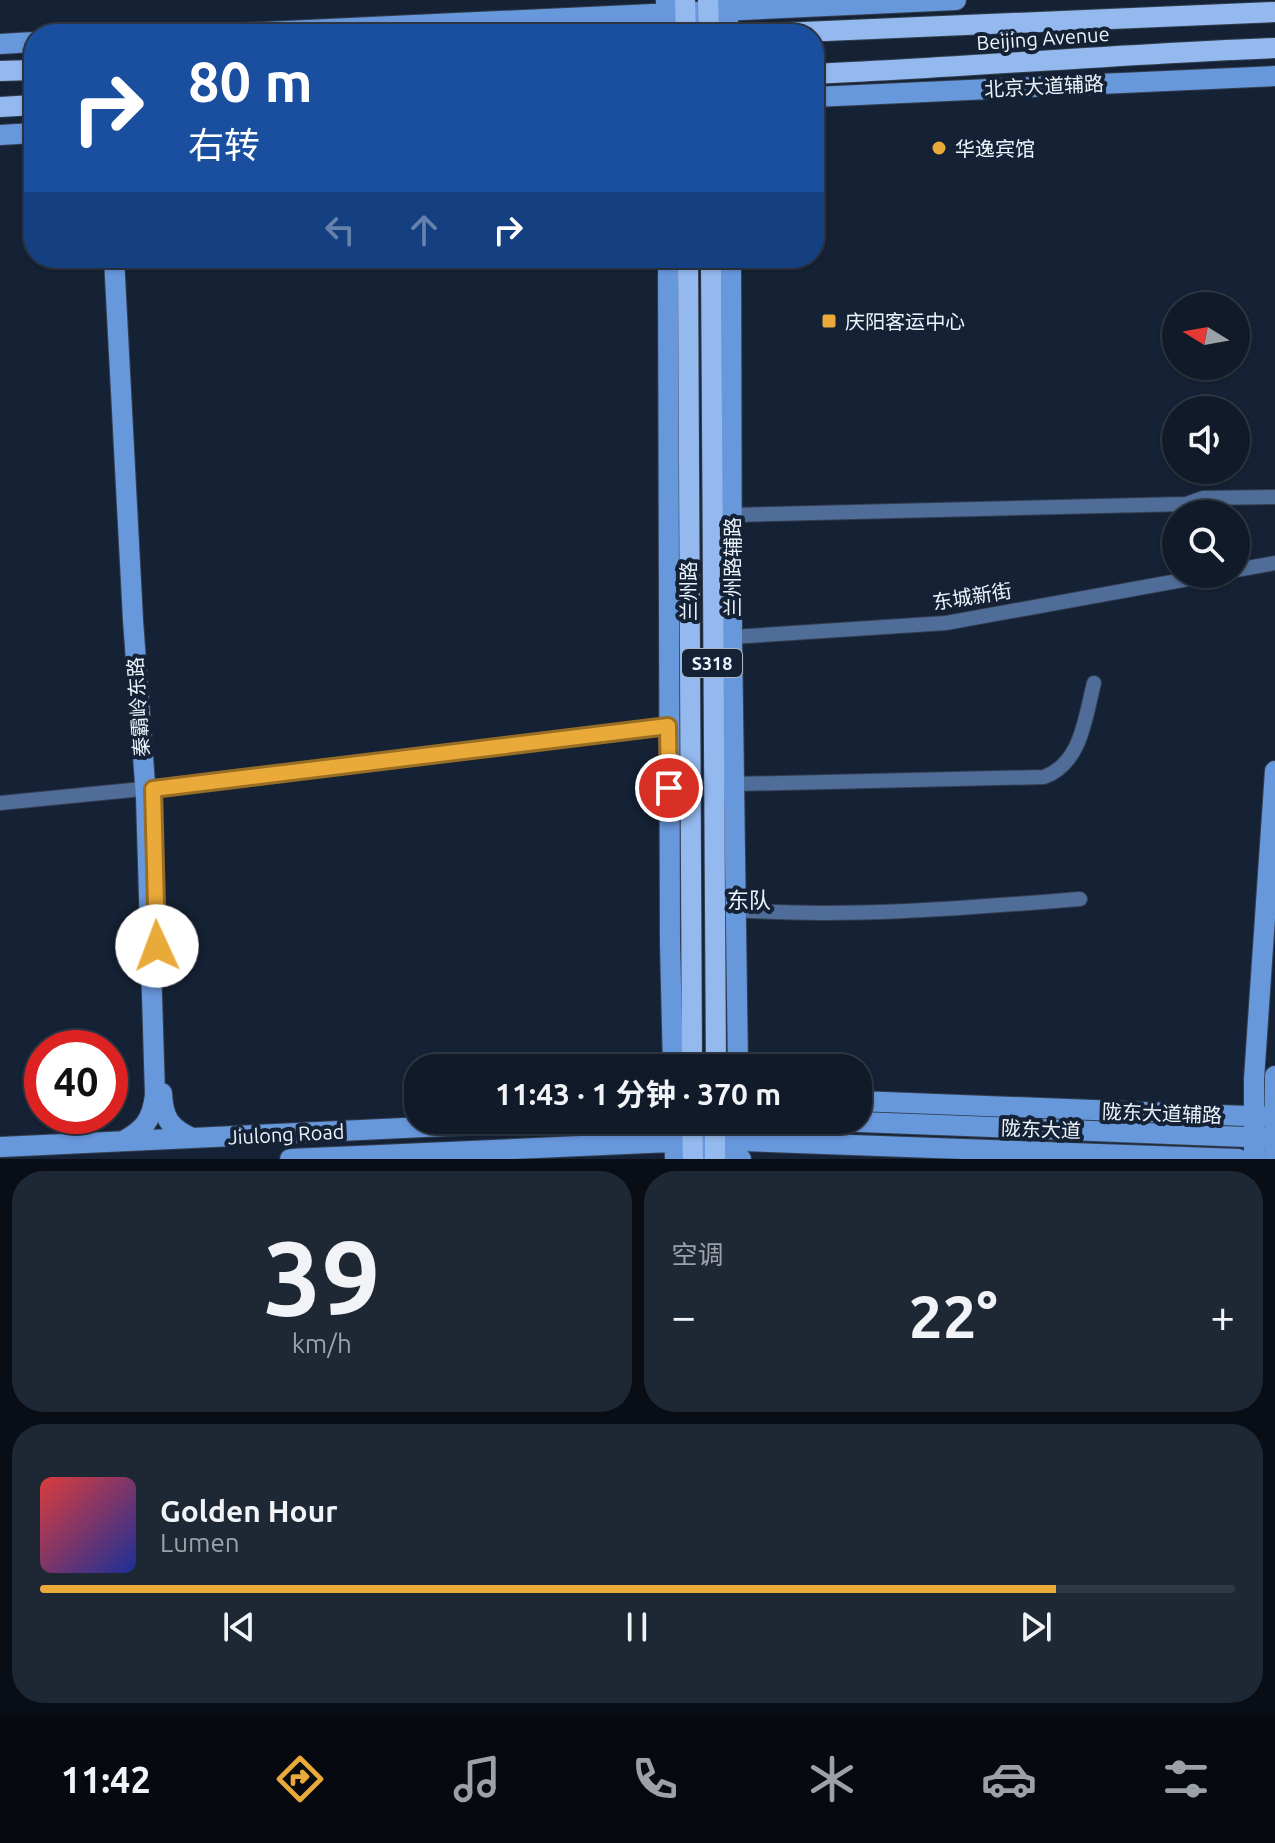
<!DOCTYPE html>
<html lang="zh">
<head>
<meta charset="utf-8">
<style>
	:root { --surface:#101a28; --page:#1e2734; --text:#f1f3f6; --muted:#9ca1a8; --line:#303845; --accent:#eaaa39 }
	body { margin:0; font-family:Ubuntu,"Noto Sans SC",sans-serif; background:var(--page); color:var(--text); height:100vh; display:flex; flex-direction:column; font-size:30px; white-space:nowrap }
	* { box-sizing:border-box; margin:0 }
	p { font-size:26px; color:var(--muted) }
	.icon { flex:none; width:44px; height:44px; fill:none; stroke:currentColor; stroke-width:2; stroke-linecap:round; stroke-linejoin:round }
	.map { position:relative; height:1159px; overflow:hidden }
	.drawer { display:flex; flex-direction:column; gap:12px; padding:12px; background:#090e16; flex:1 }
	.drawer>* { flex:none }
	.top-card { position:absolute; left:24px; top:24px; width:800px; height:244px; border-radius:32px; box-shadow:0 2px 6px #0004,0 0 0 2px var(--line); background:#1a4fa0; color:#fff; overflow:hidden }
	.needle { width:52px; rotate:281deg }
	.controls { position:absolute; left:1162px; top:292px; display:grid; gap:16px }
	.controls a { display:grid; place-items:center; width:88px; height:88px; border-radius:50%; background:var(--surface); box-shadow:0 2px 6px #0004,0 0 0 2px var(--line); font-size:40px }
	.speed { position:absolute; left:24px; top:1030px; display:flex; gap:16px; font-size:40px; font-weight:700; text-align:center }
	.speed>* { display:grid; place-content:center; width:104px; height:104px; border-radius:50%; background:var(--surface); box-shadow:0 2px 6px #0004,0 0 0 2px var(--line); line-height:1 }
	.speed .limit { border:12px solid #d22; background:#fff; color:#111 }
	.pin { position:absolute; display:grid; place-items:center; width:68px; height:68px; color:#fff; margin:-34px; border:4px solid #fff; border-radius:50%; box-shadow:0 2px 8px #0007 }
	.me { position:absolute; width:88px; margin:-44px; rotate:358deg; stroke-linejoin:round; filter:drop-shadow(0 0 6px #0008) }
	.turn { display:flex; align-items:center; gap:28px; height:168px; padding:0 32px; font-size:36px }
	.turn .icon { width:104px; height:104px; stroke-width:2.5 }
	.turn b { display:block; font-size:56px; line-height:68px }
	.lanes { display:flex; align-items:center; height:76px; padding:0 32px; background:#0003; justify-content:center; gap:40px; direction:ltr }
	.lanes .off { opacity:.35 }
	.big { font-size:60px; font-weight:700; line-height:1.1 }
	.drawer .card { flex:1; display:flex; flex-direction:column; justify-content:center; gap:12px; min-width:0; padding:0 28px; border-radius:32px; background:var(--page) }
	.drawer .dial { align-items:center; gap:0 }
	.dial b { font-size:104px; line-height:1 }
	.song { display:flex; align-items:center; gap:24px }
	.cover { width:96px; height:96px; border-radius:12px; background:linear-gradient(135deg,hsl(0 70% 55%),hsl(230 70% 35%)) }
	.played { height:8px; border-radius:4px; background:linear-gradient(90deg,var(--accent) 85%,var(--line) 85%) }
	.keys { display:flex; justify-content:space-around; direction:ltr }
	.heat { display:flex; justify-content:space-between; align-items:center; font-size:44px; direction:ltr }
	.drawer .tiles { flex:1; display:grid; gap:12px; grid-template-columns:1fr 1fr }
	.card:last-child { grid-column:span 2 }
	.trip { position:absolute; left:404px; top:1054px; width:468px; height:80px; border-radius:32px; background:var(--surface); box-shadow:0 2px 6px #0004,0 0 0 2px var(--line); font-weight:700; line-height:80px; text-align:center }
	.tabs { display:flex; height:128px; justify-content:space-around; align-items:center; background:#060a10; color:var(--muted) }
	.tabs .icon { width:56px; height:56px }
	.tabs .current { color:var(--accent) }
	.tabs b { font-size:36px; color:var(--text) }
	.map>svg:first-child { display:block }
	.lines { fill:none; stroke-linecap:round; stroke-linejoin:round }
	.street-casing { stroke:#333f51; stroke-width:16 }
	.secondary-casing { stroke:#333f51; stroke-width:22 }
	.primary-casing { stroke:#333f51; stroke-width:22 }
	.street { stroke:#4f6d98; stroke-width:14 }
	.secondary { stroke:#6898dc; stroke-width:20 }
	.primary { stroke:#94b9ee; stroke-width:20 }
	.route-casing { stroke:#986e25; stroke-width:20 }
	.route { stroke:#eaaa39; stroke-width:14 }
	.poi-dot { fill:#eaaa39; stroke:#152235; stroke-width:3 }
	.labels { text-anchor:middle; dominant-baseline:central; stroke-width:8; stroke-linejoin:round; paint-order:stroke }
	.shield { fill:#152235; stroke:#abb4c1; stroke-width:2 }
	.shield-label { font-size:18px; font-weight:bold; fill:#ebf3fd }
	.street-label { font-size:20px; fill:#ebf3fd; stroke:#152235 }
	.poi-label { font-size:20px; fill:#ebf3fd; stroke:#152235; text-anchor:start }
	.neighbourhood-label { font-size:22px; fill:#ebf3fd; stroke:#152235 }
</style>
</head>
<body>
<div class="map">
<svg width="1275" height="1159" viewBox="0 0 1275 1159">
	<rect width="100%" height="100%" fill="#152235"/>
	<g class="lines">
		<defs>
			<path id="street" d="M732,515L1186,504L1203,498L1275,497
				M1236,570L1275,563
				M732,637L946,623L1216,574
				M736,784L1044,777C1082,763 1085,717 1094,683
				M0,803L193,784L668,726
				M736,910C850,918 966,908 1080,899"/>
			<path id="secondary" d="M666,0V34
				M728,0V34
				M220,34L956,0
				M0,44L34,42
				M814,97L1275,76
				M0,135L34,133
				M114,258L133,620L146,797L155,1095C152,1120 144,1130 123,1141
				M668,258L670,943L673,1068
				M731,258L732,637L738,1068
				M162,1093C163,1117 169,1128 192,1138
				M858,1101L1275,1117
				M674,1120L675,1159
				M807,1120L1275,1138
				M0,1147L572,1120
				M701,1150L741,1159
				M290,1159L715,1140L1238,1159
				M1254,1159V1079L1275,771
				M1274,1159L1275,1076"/>
			<path id="primary" d="M685,0L686,34
				M708,0L709,34
				M754,34L1275,12
				M0,71L34,70
				M814,74C968,67 1121,54 1275,48
				M0,107L34,105
				M688,258L692,1068
				M711,258L716,1068
				M692,1120L693,1159
				M715,1159V1120"/>
		</defs>
		<use href="#street" class="street-casing"/>
		<use href="#secondary" class="secondary-casing"/>
		<use href="#primary" class="primary-casing"/>
		<use href="#street" class="street"/>
		<use href="#secondary" class="secondary"/>
		<use href="#primary" class="primary"/>
	</g>
	<g class="lines">
		<defs>
			<path id="route" d="M157,946L153,789L668,726L669,788"/>
		</defs>
		<use href="#route" class="route-casing"/>
		<use href="#route" class="route"/>
	</g>
	<g class="poi-dot">
		<circle cx="939" cy="148" r="8"/>
		<rect x="821" y="313" width="16" height="16" rx="4"/>
	</g>
	<g class="labels">
		<rect class="shield" x="682" y="649" width="60" height="28" rx="6"/>
		<g class="shield-label">
			<text x="712" y="663">S318</text>
		</g>
		<g class="street-label">
			<text transform="translate(1043 38) rotate(-4)">Beijing Avenue</text>
			<text transform="translate(1044 86) rotate(-3)">北京大道辅路</text>
			<text transform="translate(732 567) rotate(-90)">兰州路辅路</text>
			<text transform="translate(688 591) rotate(-90)">兰州路</text>
			<text transform="translate(972 596) rotate(-9)">东城新街</text>
			<text transform="translate(138 707) rotate(-94)">秦霸岭东路</text>
			<text transform="translate(1162 1113) rotate(2)">陇东大道辅路</text>
			<text transform="translate(1041 1129) rotate(2)">陇东大道</text>
			<text transform="translate(286 1134) rotate(-3)">Jiulong Road</text>
		</g>
		<g class="poi-label">
			<text x="955" y="148">华逸宾馆</text>
			<text x="845" y="321">庆阳客运中心</text>
		</g>
		<g class="neighbourhood-label">
			<text x="749" y="899">东队</text>
		</g>
	</g>
</svg>
<div class="controls">
<a><svg class="needle" viewBox="-14 -14 28 28"><path d="M0-13l5 13h-10z" fill="#e53935"/><path d="M0 13l5-13h-10z" fill="#9ca1a8"/></svg></a>
<a><svg class="icon" aria-label="sound" viewBox="0 0 24 24"><path d="M4 9h4l5-4v14l-5-4H4zM17 9q2 3 0 6"/></svg></a>
<a><svg class="icon" aria-label="search" viewBox="0 0 24 24"><circle cx="10" cy="10" r="6"/><path d="M15 15l6 6"/></svg></a>
</div>
<div class="speed"><div class="limit">40</div></div>
<div class="pin" style="left:669px;top:788px;background:#d93025"><svg class="icon" aria-label="arrive" viewBox="0 0 24 24"><path d="M6 21V4h12l-3 4 3 4H6"/></svg></div>
<svg class="me" style="left:157px;top:946px" viewBox="-20 -20 40 40"><circle r="19" fill="#fff"/><path d="M0-13L10 11 0 6-10 11z" fill="#eaaa39"/></svg>
<div class="trip">11:43 · 1 分钟 · 370 m</div>
<div class="top-card">
<div class="turn"><svg class="icon" aria-label="right" viewBox="0 0 24 24"><path d="M7 20v-9h11M14 6l5 5-5 5"/></svg><div><b>80 m</b>右转</div></div>
<div class="lanes"><svg class="icon off" aria-label="left" viewBox="0 0 24 24"><path d="M17 20v-9H6M10 6l-5 5 5 5"/></svg><svg class="icon off" aria-label="ahead" viewBox="0 0 24 24"><path d="M12 20V5M6 11l6-6 6 6"/></svg><svg class="icon" aria-label="right" viewBox="0 0 24 24"><path d="M7 20v-9h11M14 6l5 5-5 5"/></svg></div>
</div>
</div>
<section class="drawer">
<div class="tiles">
<div class="card dial"><b>39</b><p>km/h</p></div>
<div class="card"><p>空调</p>
<div class="heat"><a>−</a><b class="big">22°</b><a>+</a></div>
</div>
<div class="card">
<div class="song"><i class="cover"></i><div><b>Golden Hour</b><p>Lumen</p></div></div>
<div class="played"></div>
<div class="keys"><svg class="icon" aria-label="previous" viewBox="0 0 24 24"><path d="M18 5L8 12l10 7zM5 5v14"/></svg><svg class="icon" aria-label="pause" viewBox="0 0 24 24"><path d="M8 5v14M16 5v14"/></svg><svg class="icon" aria-label="next" viewBox="0 0 24 24"><path d="M6 5l10 7-10 7zM19 5v14"/></svg></div>
</div>
</div>
</section>
<nav class="tabs">
<b>11:42</b>
<svg class="icon current" aria-label="directions" viewBox="0 0 24 24"><path d="M12 3l9 9-9 9-9-9zM9 14v-3h6M13 9l2 2-2 2"/></svg>
<svg class="icon" aria-label="music" viewBox="0 0 24 24"><path d="M9 18V5l10-2v13"/><circle cx="6" cy="18" r="3"/><circle cx="16" cy="16" r="3"/></svg>
<svg class="icon" aria-label="phone" viewBox="0 0 24 24"><path d="M5 4h4l2 5-3 2q2 4 5 5l2-3 5 2v4C11 20 4 13 5 4z"/></svg>
<svg class="icon" aria-label="climate" viewBox="0 0 24 24"><path d="M12 3v18M4 7l16 10M4 17L20 7"/></svg>
<svg class="icon" aria-label="car" viewBox="0 0 24 24"><path d="M5 17H2v-5l4-1 3-4h7l3 4 3 1v5h-3M9 17h6M6 11h13"/><circle cx="7" cy="17" r="2"/><circle cx="17" cy="17" r="2"/></svg>
<svg class="icon" aria-label="filters" viewBox="0 0 24 24"><path d="M4 7h16M4 17h16"/><circle cx="9" cy="7" r="2"/><circle cx="15" cy="17" r="2"/></svg>
</nav>
</body>
</html>
